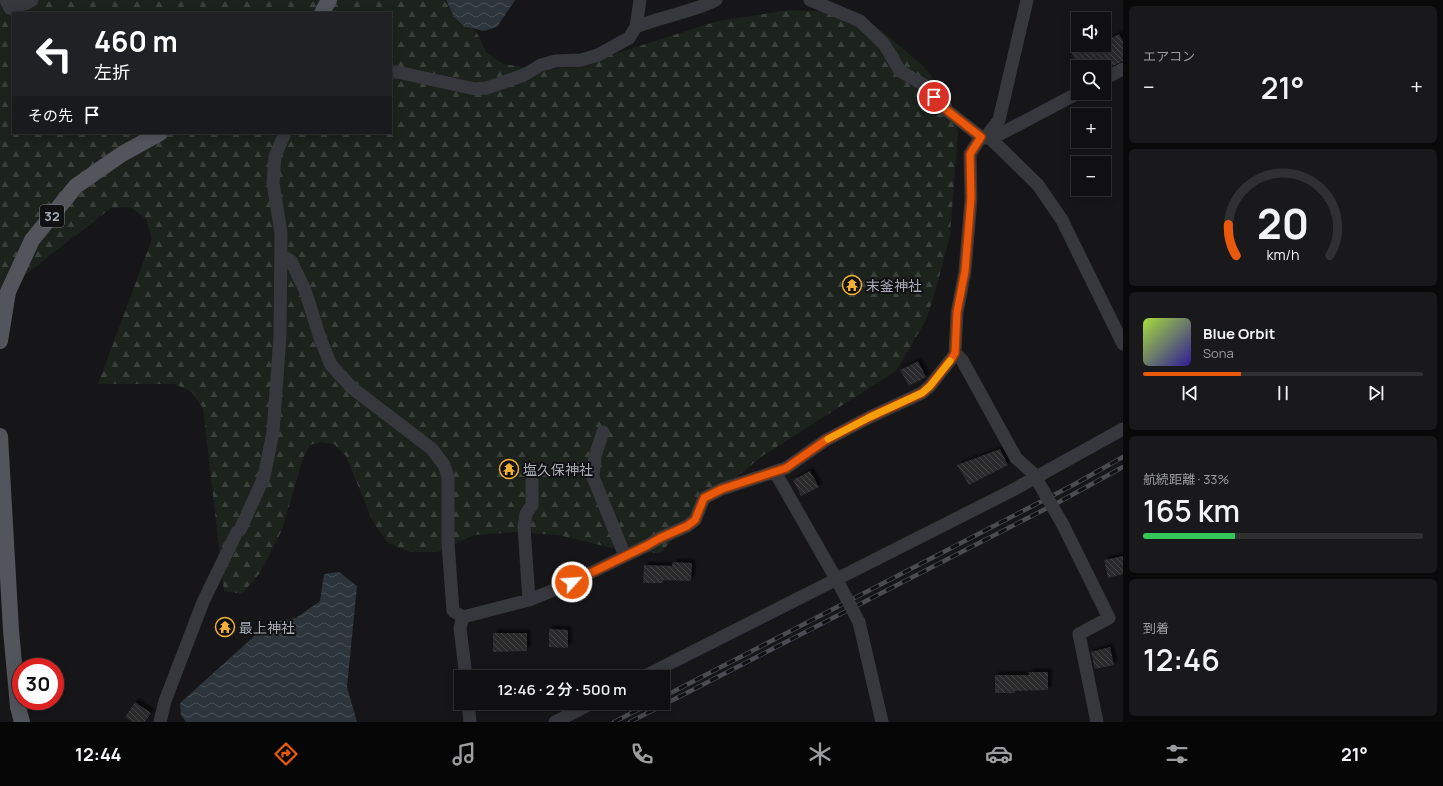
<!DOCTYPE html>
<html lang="ja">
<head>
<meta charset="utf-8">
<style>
	:root { --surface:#101012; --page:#19191b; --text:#f1f3f6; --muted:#9c9d9f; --line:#303032; --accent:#ea580c }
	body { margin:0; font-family:Manrope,"Noto Sans JP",sans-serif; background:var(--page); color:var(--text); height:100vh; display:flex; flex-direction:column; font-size:15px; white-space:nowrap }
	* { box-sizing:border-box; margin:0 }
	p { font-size:13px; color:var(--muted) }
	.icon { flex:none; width:22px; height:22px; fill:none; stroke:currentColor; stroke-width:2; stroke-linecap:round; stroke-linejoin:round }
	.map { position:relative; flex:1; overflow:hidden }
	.details { display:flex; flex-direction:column; gap:6px; padding:6px; background:#09090a; width:320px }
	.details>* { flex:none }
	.top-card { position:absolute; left:12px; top:12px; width:380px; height:122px; border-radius:0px; box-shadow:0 2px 10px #0003,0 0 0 1px var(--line); background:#202124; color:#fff; overflow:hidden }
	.controls { position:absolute; left:1071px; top:12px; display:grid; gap:8px }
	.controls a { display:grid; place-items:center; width:40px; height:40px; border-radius:0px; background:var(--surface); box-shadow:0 2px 10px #0003,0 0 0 1px var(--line); font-size:20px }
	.speed { position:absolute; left:12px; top:658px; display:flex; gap:8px; font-size:20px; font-weight:700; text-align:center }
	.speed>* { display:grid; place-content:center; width:52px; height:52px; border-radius:50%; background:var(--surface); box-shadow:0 2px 10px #0003,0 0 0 1px var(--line); line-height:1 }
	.speed .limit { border:6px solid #d22; background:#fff; color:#111 }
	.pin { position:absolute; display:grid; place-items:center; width:34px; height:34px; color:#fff; margin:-17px; border:2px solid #fff; border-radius:50%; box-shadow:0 1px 4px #0007 }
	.me { position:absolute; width:44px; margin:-22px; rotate:64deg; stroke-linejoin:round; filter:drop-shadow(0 0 3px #0008) }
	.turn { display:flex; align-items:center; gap:14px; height:84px; padding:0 16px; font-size:18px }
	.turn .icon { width:52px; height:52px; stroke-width:2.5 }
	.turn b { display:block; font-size:28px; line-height:34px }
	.then { display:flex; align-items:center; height:38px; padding:0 16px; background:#0003; gap:8px; font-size:15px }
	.big { font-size:30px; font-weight:600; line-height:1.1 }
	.details .card { flex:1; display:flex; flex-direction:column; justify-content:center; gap:6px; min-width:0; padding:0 14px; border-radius:6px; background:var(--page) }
	.details .dial { align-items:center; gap:0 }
	.dial svg { height:104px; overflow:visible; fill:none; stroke:var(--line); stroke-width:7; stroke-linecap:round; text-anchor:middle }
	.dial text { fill:var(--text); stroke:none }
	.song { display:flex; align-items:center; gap:12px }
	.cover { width:48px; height:48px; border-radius:6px; background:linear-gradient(135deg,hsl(80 70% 55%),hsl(250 70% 35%)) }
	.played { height:4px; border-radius:2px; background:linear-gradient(90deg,var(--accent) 35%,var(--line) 35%) }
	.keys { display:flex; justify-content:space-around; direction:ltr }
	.heat { display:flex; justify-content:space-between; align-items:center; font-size:22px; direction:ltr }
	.charge { height:6px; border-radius:3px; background:linear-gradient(90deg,#34c759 33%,var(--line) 0) }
	.trip { position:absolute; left:454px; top:670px; width:216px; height:40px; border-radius:0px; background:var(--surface); box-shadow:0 2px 10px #0003,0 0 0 1px var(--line); font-weight:600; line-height:40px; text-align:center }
	.tabs { display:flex; height:64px; justify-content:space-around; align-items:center; background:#060607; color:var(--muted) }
	.tabs .icon { width:28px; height:28px }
	.tabs .current { color:var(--accent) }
	.tabs b { font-size:18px; color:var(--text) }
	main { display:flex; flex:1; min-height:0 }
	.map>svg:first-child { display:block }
	.forest { fill:url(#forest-firs); fill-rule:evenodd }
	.water { fill:url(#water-waves) }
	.building { fill:url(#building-back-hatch); filter:url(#shadow) }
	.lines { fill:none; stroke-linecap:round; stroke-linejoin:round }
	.minor { stroke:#37383d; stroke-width:13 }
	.major { stroke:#53555c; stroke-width:16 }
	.rail-casing { stroke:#4a4c52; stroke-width:4.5 }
	.rail { stroke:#111113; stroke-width:3; stroke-dasharray:9; stroke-linecap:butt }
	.minor-bridge { stroke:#37383d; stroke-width:13 }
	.route-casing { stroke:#983908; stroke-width:10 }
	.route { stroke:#ea580c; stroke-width:7 }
	.slow { stroke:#f59e0b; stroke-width:7 }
	.labels { text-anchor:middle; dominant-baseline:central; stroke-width:4; stroke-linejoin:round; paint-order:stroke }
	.shield { fill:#111113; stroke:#7b7e86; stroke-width:1 }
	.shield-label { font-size:13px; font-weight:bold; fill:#a8adb8 }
	.poi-label { font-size:14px; fill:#a8adb8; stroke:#111113; text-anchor:start }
</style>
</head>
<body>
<main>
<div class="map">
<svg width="1123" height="722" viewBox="0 0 1123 722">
	<defs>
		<pattern id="forest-firs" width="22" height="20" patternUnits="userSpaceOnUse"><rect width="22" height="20" fill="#1c231d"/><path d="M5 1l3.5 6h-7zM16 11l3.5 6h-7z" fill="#3a403c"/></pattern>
		<pattern id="water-waves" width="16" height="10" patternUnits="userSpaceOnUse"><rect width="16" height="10" fill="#2c353c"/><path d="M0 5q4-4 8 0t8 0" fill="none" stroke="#485056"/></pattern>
		<pattern id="building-back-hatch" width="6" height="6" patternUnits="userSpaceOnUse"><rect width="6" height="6" fill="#29292c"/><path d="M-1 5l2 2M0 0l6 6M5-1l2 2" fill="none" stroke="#454548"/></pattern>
		<filter id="shadow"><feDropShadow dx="3.5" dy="-3.5" stdDeviation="1" flood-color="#0009"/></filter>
	</defs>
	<rect width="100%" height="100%" fill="#161618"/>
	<path class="forest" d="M0,0H443L476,31L486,52L503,64L540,70L573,67L718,21L790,10L832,12L881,30L922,65L950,98L958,132L950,235L936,289L926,320L896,371L761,457L728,484L660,553L625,551L558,535L517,532L474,535L438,552H410L388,543L373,522L346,456L334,444L320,442L310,445L303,458L282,530L260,573L242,594L224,591L203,408L192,392L175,384H98L152,239L146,219L130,207L111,208L0,294ZM13,13H391V133H13Z"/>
	<path class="water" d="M446,0H515L497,27L484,31L464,26L455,18Z
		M339,572L357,586L347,687L357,722H186L181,715L180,703L270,622L296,618L320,601L324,574Z"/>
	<path class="building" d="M1119,34L1123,41V61L1104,70V67H1079L1071,52L1083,45L1087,51L1098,45H1104V42Z
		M918,361L926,377L909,386L900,370Z
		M1000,449L1008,465L969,485L957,465Z
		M810,471L819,487L801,496L793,480Z
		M1123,556V574L1108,578L1104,560Z
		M673,562L692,563L691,581L663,580V583H643L644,565L672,566Z
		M549,629L568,630V648L549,647Z
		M493,633H527V651L493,652Z
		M1110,647L1114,665L1095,669L1091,652Z
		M1028,672H1048V690L1015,691V693H995V675H1029Z
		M135,702L151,713L145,722H133L125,717Z"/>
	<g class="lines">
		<path class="minor" d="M6,0L10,8L27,3L32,0
			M810,0L860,21L884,44L900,71L924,85L944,108L981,137L991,139L1078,93
			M1027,0L999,120L989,133L991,139L1038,185L1062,220L1123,344
			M636,27C662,16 690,13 716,0
			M391,72H397L475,89L487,88L524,75L541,65L555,61L581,60L598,55L629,38L636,27L640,0
			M1104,79L1123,69
			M281,255L291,261L305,290L320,338L331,365L352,388L432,449L444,465L448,477V543L453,611L463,617L529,600L559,588L648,545L660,538L687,526L695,520L704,498L722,489L786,468L826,440L870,417L922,393L930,386L952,358L955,353L957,313L965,271L971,199L970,154L981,137
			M955,353L962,360L1016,458L1036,476L1037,480
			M603,432L595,456L593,477L625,556
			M775,472L839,584
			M1062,523L1109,618L1079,634L1097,722
			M529,600L524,527L526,514L532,505V481
			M463,617L460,628L466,677
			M859,622L882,722
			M643,677L1011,491L1123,429
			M468,703L470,722
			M160,722L165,701L203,602L237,532L240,530L264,477L273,432L280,336L281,233L273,183L275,156L285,133
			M555,722L592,703"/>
		<path class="major" d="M322,13L329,0
			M0,341L8,292L32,240L76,186L122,154L160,133
			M0,436L11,630L18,707L22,722"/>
		<defs>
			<path id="rail" d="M663,697L1075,484L1123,457
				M614,722L651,703
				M630,722L1059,502L1123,467"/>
		</defs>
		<use href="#rail" class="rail-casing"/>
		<use href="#rail" class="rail"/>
		<path class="minor-bridge" d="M1037,480L1062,523
			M839,584L859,622"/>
	</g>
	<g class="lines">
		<defs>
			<path id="route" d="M572,582L648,545L660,538L687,526L695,520L704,498L722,489L786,468L826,440L870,417L922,393L930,386L952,358L955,353L957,312L965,271L971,198L970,154L981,137L944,108L934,97"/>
		</defs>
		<use href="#route" class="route-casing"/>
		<use href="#route" class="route"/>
		<path class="slow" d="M828,439L870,417L922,393L930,386L950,361"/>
	</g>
	<defs>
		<symbol id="temple-ring" viewBox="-11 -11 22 22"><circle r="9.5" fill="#111113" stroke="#f2b134" stroke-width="1.5"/><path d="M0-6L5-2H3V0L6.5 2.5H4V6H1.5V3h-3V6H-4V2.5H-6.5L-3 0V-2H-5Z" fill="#f2b134"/></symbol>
	</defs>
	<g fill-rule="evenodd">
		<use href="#temple-ring" x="841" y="274" width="22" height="22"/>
		<use href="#temple-ring" x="498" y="458" width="22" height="22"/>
		<use href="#temple-ring" x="214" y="616" width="22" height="22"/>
	</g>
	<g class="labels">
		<rect class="shield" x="40" y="205" width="24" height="22" rx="3"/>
		<g class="shield-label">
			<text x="52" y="216">32</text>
		</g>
		<g class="poi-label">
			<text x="866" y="285">末釜神社</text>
			<text x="523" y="469">塩久保神社</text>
			<text x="239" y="627">最上神社</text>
		</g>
	</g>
</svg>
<div class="controls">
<a><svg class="icon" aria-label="sound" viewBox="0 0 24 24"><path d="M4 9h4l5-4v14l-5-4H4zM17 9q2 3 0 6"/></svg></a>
<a><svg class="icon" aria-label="search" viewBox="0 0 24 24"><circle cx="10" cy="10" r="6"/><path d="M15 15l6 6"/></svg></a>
<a>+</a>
<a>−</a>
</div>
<div class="speed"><div class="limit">30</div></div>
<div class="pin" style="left:934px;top:97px;background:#d93025"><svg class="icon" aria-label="arrive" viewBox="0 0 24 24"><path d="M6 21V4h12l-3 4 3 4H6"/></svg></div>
<svg class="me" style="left:572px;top:582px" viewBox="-20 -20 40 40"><circle r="17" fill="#ea580c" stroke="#fff" stroke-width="3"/><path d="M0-11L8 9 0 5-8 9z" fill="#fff"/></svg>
<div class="trip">12:46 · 2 分 · 500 m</div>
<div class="top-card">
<div class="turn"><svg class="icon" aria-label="left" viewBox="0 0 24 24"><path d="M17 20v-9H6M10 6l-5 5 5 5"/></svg><div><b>460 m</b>左折</div></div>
<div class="then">その先<svg class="icon" aria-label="arrive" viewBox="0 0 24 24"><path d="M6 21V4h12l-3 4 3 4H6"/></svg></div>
</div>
</div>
<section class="details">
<div class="card"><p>エアコン</p>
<div class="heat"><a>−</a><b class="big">21°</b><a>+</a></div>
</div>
<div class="card dial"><svg viewBox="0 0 100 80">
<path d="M14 69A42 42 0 1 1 86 69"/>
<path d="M14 69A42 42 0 0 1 8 45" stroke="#ea580c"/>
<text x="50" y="56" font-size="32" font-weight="700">20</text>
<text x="50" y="72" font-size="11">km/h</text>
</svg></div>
<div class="card">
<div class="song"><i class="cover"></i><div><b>Blue Orbit</b><p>Sona</p></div></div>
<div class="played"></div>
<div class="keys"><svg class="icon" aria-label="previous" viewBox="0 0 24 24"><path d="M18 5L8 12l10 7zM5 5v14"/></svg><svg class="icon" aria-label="pause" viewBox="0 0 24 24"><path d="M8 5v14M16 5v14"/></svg><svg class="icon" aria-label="next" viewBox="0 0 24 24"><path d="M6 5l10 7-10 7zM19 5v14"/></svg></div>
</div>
<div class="card"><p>航続距離 · 33%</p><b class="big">165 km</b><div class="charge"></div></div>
<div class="card"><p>到着</p><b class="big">12:46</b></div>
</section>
</main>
<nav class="tabs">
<b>12:44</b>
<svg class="icon current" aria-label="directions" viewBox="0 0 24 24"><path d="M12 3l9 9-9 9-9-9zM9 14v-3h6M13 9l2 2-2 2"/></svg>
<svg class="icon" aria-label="music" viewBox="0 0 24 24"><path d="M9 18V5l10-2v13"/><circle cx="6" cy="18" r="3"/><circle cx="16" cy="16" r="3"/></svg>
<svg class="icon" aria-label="phone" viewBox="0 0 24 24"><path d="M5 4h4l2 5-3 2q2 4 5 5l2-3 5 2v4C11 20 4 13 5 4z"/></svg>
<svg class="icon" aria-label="climate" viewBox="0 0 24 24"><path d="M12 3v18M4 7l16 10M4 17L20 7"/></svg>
<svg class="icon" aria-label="car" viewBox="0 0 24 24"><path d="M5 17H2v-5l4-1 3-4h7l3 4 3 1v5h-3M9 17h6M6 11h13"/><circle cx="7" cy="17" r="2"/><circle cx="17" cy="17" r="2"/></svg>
<svg class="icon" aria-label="filters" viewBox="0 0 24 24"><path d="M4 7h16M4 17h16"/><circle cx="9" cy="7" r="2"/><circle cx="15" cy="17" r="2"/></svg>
<b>21°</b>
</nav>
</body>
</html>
